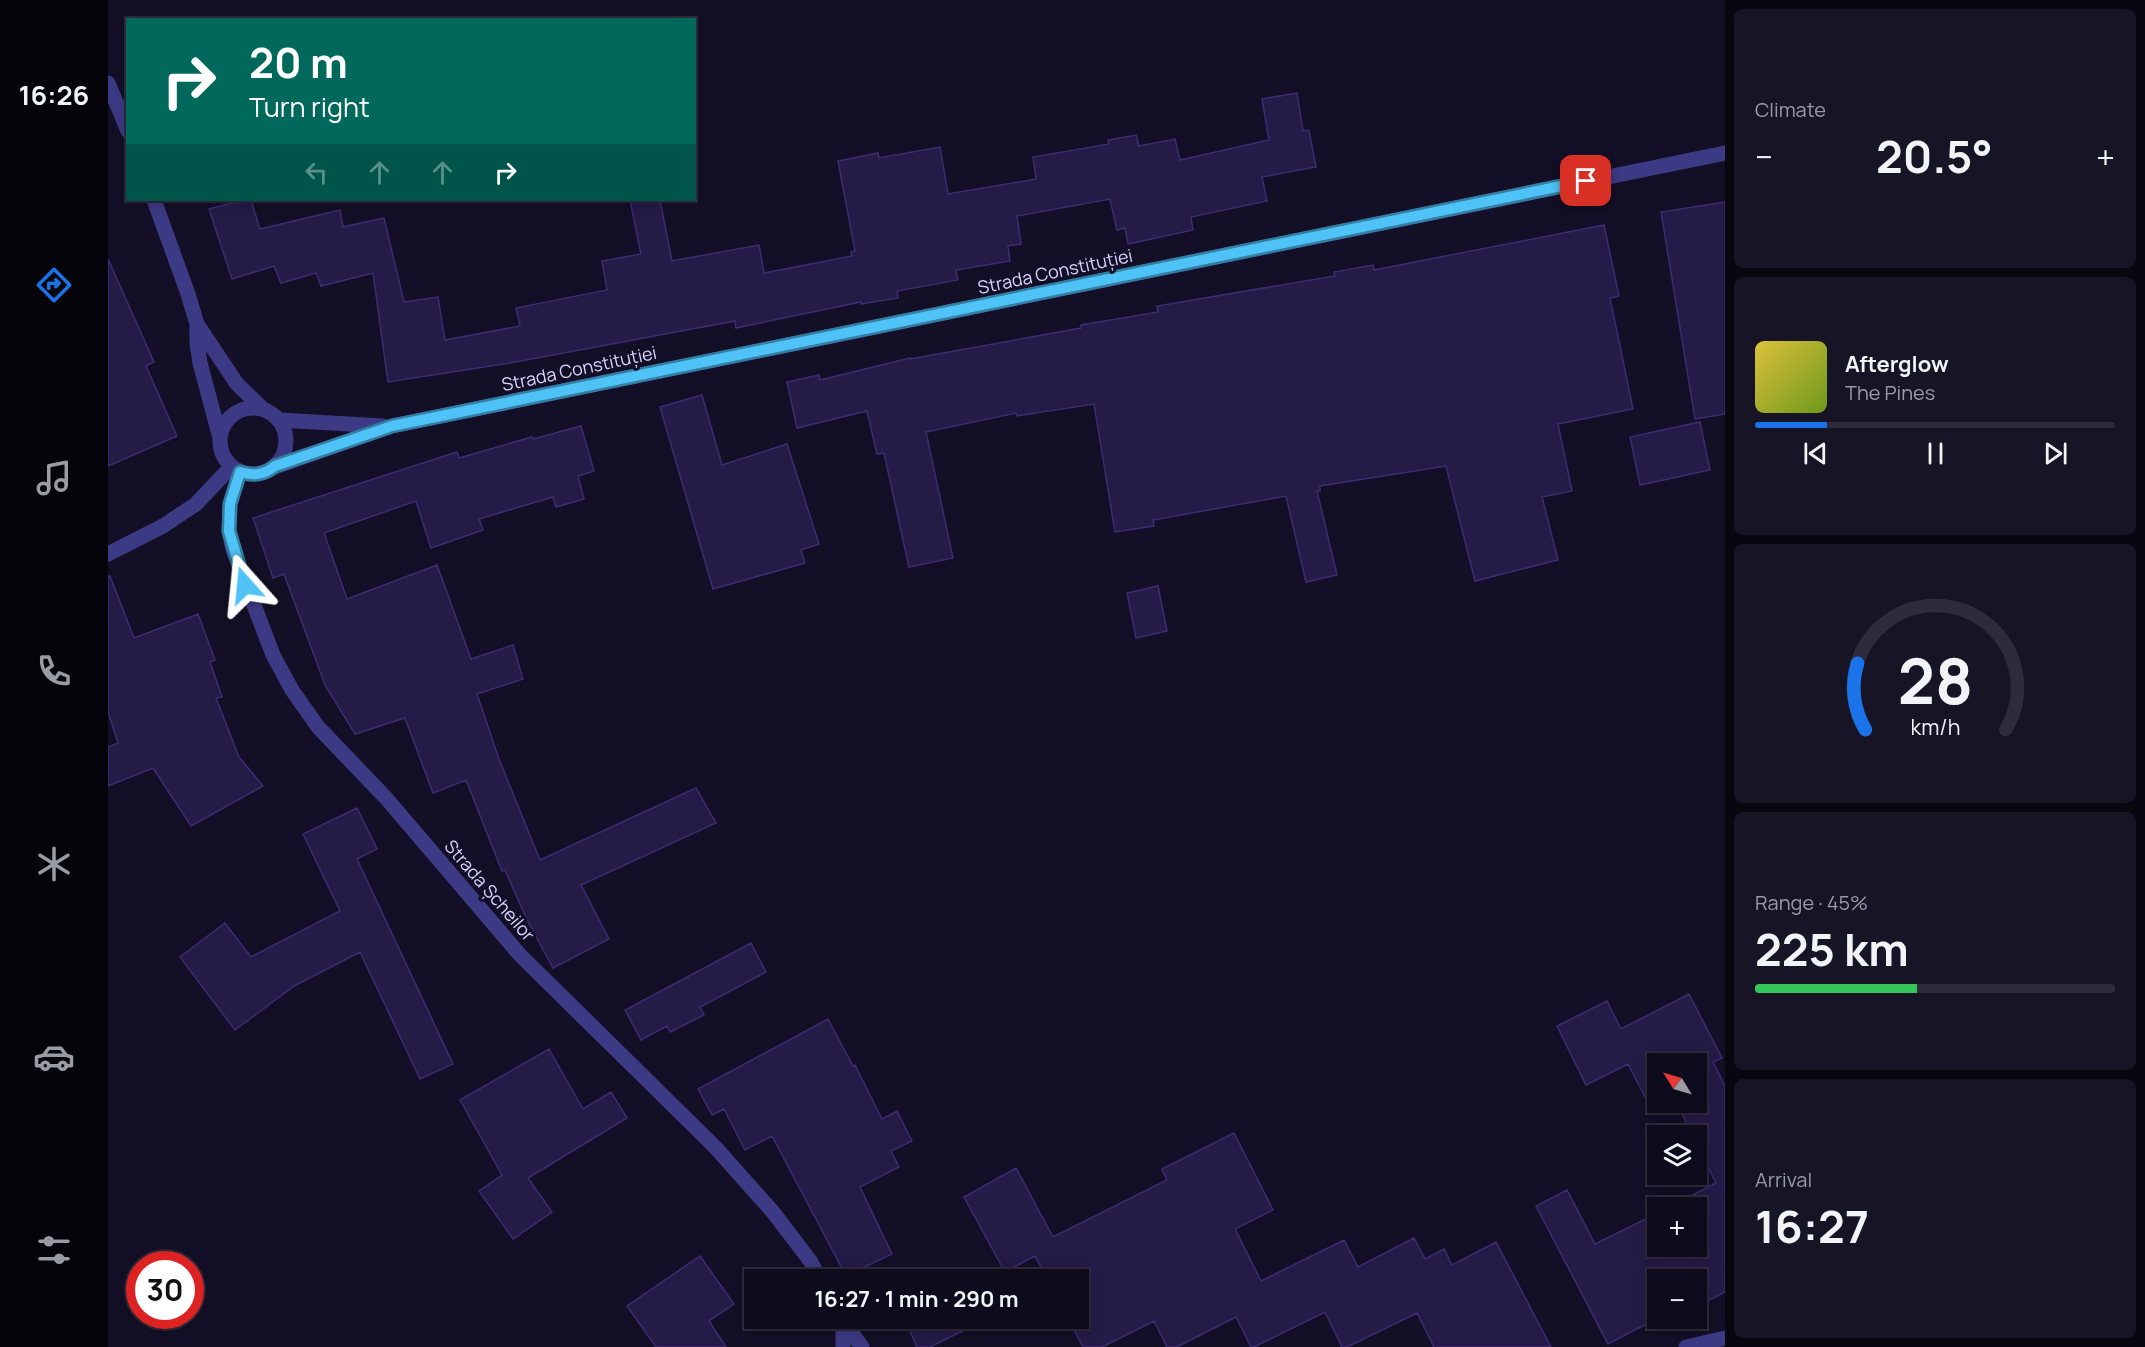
<!DOCTYPE html>
<html lang="en">
<head>
<meta charset="utf-8">
<style>
	:root { --surface:#0e0b1c; --page:#171425; --text:#f1f3f6; --muted:#9b9ba3; --line:#2e2b3b; --accent:#1a73e8 }
	body { margin:0; font-family:Manrope,sans-serif; background:var(--page); color:var(--text); height:100vh; display:flex; flex-direction:column; font-size:22px; white-space:nowrap }
	* { box-sizing:border-box; margin:0 }
	p { font-size:20px; color:var(--muted) }
	.icon { flex:none; width:33px; height:33px; fill:none; stroke:currentColor; stroke-width:2; stroke-linecap:round; stroke-linejoin:round }
	.map { position:relative; flex:1; overflow:hidden }
	.panel { display:flex; flex-direction:column; gap:9px; padding:9px; background:#08060f; width:420px }
	.panel>* { flex:none }
	.guide { position:absolute; left:18px; top:18px; width:570px; height:183px; border-radius:0px; box-shadow:0 3px 15px #0003,0 0 0 2px var(--line); background:#00695c; color:#fff; overflow:hidden }
	.needle { width:39px; rotate:307deg }
	.buttons { position:absolute; left:1539px; top:1053px; display:grid; gap:12px }
	.buttons a { display:grid; place-items:center; width:60px; height:60px; border-radius:0px; background:var(--surface); box-shadow:0 3px 15px #0003,0 0 0 2px var(--line); font-size:30px }
	.speed { position:absolute; left:18px; top:1251px; display:flex; gap:12px; font-size:30px; font-weight:700; text-align:center }
	.speed>* { display:grid; place-content:center; width:78px; height:78px; border-radius:50%; background:var(--surface); box-shadow:0 3px 15px #0003,0 0 0 2px var(--line); line-height:1 }
	.speed .limit { border:9px solid #d22; background:#fff; color:#111 }
	.pin { position:absolute; display:grid; place-items:center; width:51px; height:51px; color:#fff; margin:-26px; border-radius:12px; box-shadow:0 3px 9px #0006 }
	.me { position:absolute; width:66px; margin:-33px; rotate:342deg; stroke-linejoin:round; filter:drop-shadow(0 0 4px #0008) }
	.turn { display:flex; align-items:center; gap:21px; height:126px; padding:0 24px; font-size:27px }
	.turn .icon { width:78px; height:78px; stroke-width:2.5 }
	.turn b { display:block; font-size:42px; line-height:51px }
	.lanes { display:flex; align-items:center; height:57px; padding:0 24px; background:#0003; justify-content:center; gap:30px; direction:ltr }
	.lanes .off { opacity:.35 }
	.big { font-size:45px; font-weight:700; line-height:1.1 }
	.panel .widget { flex:1; display:flex; flex-direction:column; justify-content:center; gap:9px; min-width:0; padding:0 21px; border-radius:9px; background:var(--page) }
	.panel .dial { align-items:center; gap:0 }
	.dial svg { height:156px; overflow:visible; fill:none; stroke:var(--line); stroke-width:7; stroke-linecap:round; text-anchor:middle }
	.dial text { fill:var(--text); stroke:none }
	.song { display:flex; align-items:center; gap:18px }
	.cover { width:72px; height:72px; border-radius:9px; background:linear-gradient(135deg,hsl(50 70% 55%),hsl(80 70% 35%)) }
	.played { height:6px; border-radius:3px; background:linear-gradient(90deg,var(--accent) 20%,var(--line) 20%) }
	.keys { display:flex; justify-content:space-around; direction:ltr }
	.heat { display:flex; justify-content:space-between; align-items:center; font-size:33px; direction:ltr }
	.charge { height:9px; border-radius:4px; background:linear-gradient(90deg,#34c759 45%,var(--line) 0) }
	.trip { position:absolute; left:636px; top:1269px; width:345px; height:60px; border-radius:0px; background:var(--surface); box-shadow:0 3px 15px #0003,0 0 0 2px var(--line); font-weight:700; line-height:60px; text-align:center }
	main { display:flex; flex:1; min-height:0 }
	.dock { display:flex; flex-direction:column; width:108px; justify-content:space-around; align-items:center; background:#06040b; color:var(--muted) }
	.dock .icon { width:42px; height:42px }
	.dock .active { color:var(--accent) }
	.dock b { font-size:27px; color:var(--text) }
	.map>svg:first-child { display:block }
	.building { fill:#241b47; stroke:#3b2d73; stroke-width:1.5 }
	.lines { fill:none; stroke-linecap:round; stroke-linejoin:round }
	.minor { stroke:#3d3a85; stroke-width:15 }
	.route-casing { stroke:#337fa1; stroke-width:15 }
	.route { stroke:#4fc3f7; stroke-width:10 }
	.labels { text-anchor:middle; dominant-baseline:central; stroke-width:6; stroke-linejoin:round; paint-order:stroke }
	.street-label { font-size:18px; fill:#d9d4ff; stroke:#130f26 }
</style>
</head>
<body>
<main>
<nav class="dock">
<b>16:26</b>
<svg class="icon active" aria-label="directions" viewBox="0 0 24 24"><path d="M12 3l9 9-9 9-9-9zM9 14v-3h6M13 9l2 2-2 2"/></svg>
<svg class="icon" aria-label="music" viewBox="0 0 24 24"><path d="M9 18V5l10-2v13"/><circle cx="6" cy="18" r="3"/><circle cx="16" cy="16" r="3"/></svg>
<svg class="icon" aria-label="phone" viewBox="0 0 24 24"><path d="M5 4h4l2 5-3 2q2 4 5 5l2-3 5 2v4C11 20 4 13 5 4z"/></svg>
<svg class="icon" aria-label="climate" viewBox="0 0 24 24"><path d="M12 3v18M4 7l16 10M4 17L20 7"/></svg>
<svg class="icon" aria-label="car" viewBox="0 0 24 24"><path d="M5 17H2v-5l4-1 3-4h7l3 4 3 1v5h-3M9 17h6M6 11h13"/><circle cx="7" cy="17" r="2"/><circle cx="17" cy="17" r="2"/></svg>
<svg class="icon" aria-label="filters" viewBox="0 0 24 24"><path d="M4 7h16M4 17h16"/><circle cx="9" cy="7" r="2"/><circle cx="15" cy="17" r="2"/></svg>
</nav>
<div class="map">
<svg width="1617" height="1347" viewBox="0 0 1617 1347">
	<rect width="100%" height="100%" fill="#130f26"/>
	<path class="building" d="M1189,93L1195,131L1201,130L1208,167L1154,177L1159,201L1083,217L1085,230L1020,244L1017,228L1009,230L1002,199L909,216L913,244L900,246L902,261L848,270L850,280L789,291L790,298L753,304V302L628,328L627,321L402,363L280,382L265,273L213,286L208,273L173,283L166,266L124,279L101,209L135,200H143L152,229L232,210L235,227L276,218L296,302L330,297L337,340L412,326L408,308L499,290L494,261L533,254L522,200H552L564,261L651,245L656,273L744,256L743,252L747,251L730,161L770,153L771,158L832,147L840,194L928,179L925,157L1001,144L1000,140L1028,135L1031,146L1067,139L1072,160L1161,140L1154,99Z
		M1617,202V414L1587,419L1553,212Z
		M1496,225L1511,296L1502,298L1525,409L1450,424L1464,491L1434,497L1450,560L1367,581L1338,466L1212,486V491H1209L1229,575L1198,582L1178,496L1045,520L1046,526L1007,532L986,404L909,416L908,413L818,432L845,558L801,567L776,453L769,454L759,411L689,428L679,382L711,375L712,380L802,358V359L973,328V325L1050,312L1049,306L1227,276L1226,272L1265,265L1266,270Z
		M0,259L46,362L38,366L69,436L0,466Z
		M594,395L614,465L679,444L711,544L693,550L697,563L605,589L552,407Z
		M1592,422L1602,470L1532,485L1522,437Z
		M473,426L486,471L470,476L476,499L448,507L445,497L371,519L375,530L323,548L308,501L216,533L239,599L329,565L363,659L405,645L415,679L369,694L391,759L432,860L588,788L608,823L473,885L501,939L445,968L419,920L397,870L394,871L358,780L325,793L297,718L247,734L217,685L176,574L165,578L145,518L349,452L351,458L424,437L425,439Z
		M0,576H2L26,638L90,614L107,660L102,662L114,697L108,698L131,757L155,786L83,826L45,768L0,786V747L10,743L0,712Z
		M1050,586L1059,631L1028,638L1019,593Z
		M249,808L269,849L249,859L345,1064L312,1079L252,952L186,986L127,1030L72,957L117,923L143,957L232,911L195,834Z
		M643,943L658,972L592,1007L596,1015L562,1032L559,1026L533,1040L517,1010Z
		M1581,994L1614,1058L1605,1062L1617,1086V1292L1588,1307V1280H1550V1318L1500,1344L1428,1206L1459,1190L1487,1244L1550,1213V1246H1588V1208H1560L1608,1183L1588,1143V1136H1585L1568,1102H1588V1064H1550V1091L1537,1097L1520,1064L1478,1085L1449,1026L1499,1001L1513,1029Z
		M720,1019L745,1066L747,1065L774,1119L789,1111L804,1141L783,1151L791,1167L752,1187L784,1254L738,1276L664,1136L637,1150L616,1109L604,1115L590,1089Z
		M441,1049L475,1109L503,1092L519,1118L420,1178L444,1212L405,1239L371,1191L394,1175L352,1100Z
		M1126,1133L1165,1210L1127,1229L1153,1281L1236,1240L1250,1267L1306,1238L1317,1259L1336,1249L1344,1265L1388,1242L1443,1347H1326L1309,1313L1239,1347H1234L1217,1312L1146,1347H1143L1128,1317L1069,1347H1059L1046,1321L994,1347H975L960,1318H970V1280H940L927,1256L897,1272L856,1197L908,1168L945,1237L1059,1180L1054,1169Z
		M592,1256L626,1304L601,1321L618,1347H548L519,1306Z
		M796,1318H881L822,1347H809Z"/>
	<g class="lines">
		<path class="minor" d="M0,83L20,131
			M46,200L80,294L89,324V343L92,363L112,438
			M89,324L129,384L155,409
			M112 441a33 33 0 1 1 66 0a33 33 0 1 1-66 0Z
			M171,420L275,426
			M167,467L284,426L1617,153
			M132,472L122,504L121,531L125,550L165,655L184,690L210,727L278,798L412,955L607,1147L665,1212L703,1262L712,1280
			M0,554L55,526L88,504L123,467
			M735,1320V1347
			M735,1321L754,1347
			M1578,1347L1617,1338"/>
	</g>
	<g class="lines">
		<defs>
			<path id="route" d="M137,585L121,531L122,504L132,472C146,476 156,475 167,466L284,426L1478,181"/>
		</defs>
		<use href="#route" class="route-casing"/>
		<use href="#route" class="route"/>
	</g>
	<g class="labels">
		<g class="street-label">
			<text transform="translate(947 271) rotate(-12)">Strada Constituției</text>
			<text transform="translate(471 368) rotate(-12)">Strada Constituției</text>
			<text transform="translate(382 890) rotate(49)">Strada Șcheilor</text>
		</g>
	</g>
</svg>
<div class="buttons">
<a><svg class="needle" viewBox="-14 -14 28 28"><path d="M0-13l5 13h-10z" fill="#e53935"/><path d="M0 13l5-13h-10z" fill="#9b9ba3"/></svg></a>
<a><svg class="icon" aria-label="layers" viewBox="0 0 24 24"><path d="M12 4l9 5-9 5-9-5zM3 14l9 5 9-5"/></svg></a>
<a>+</a>
<a>−</a>
</div>
<div class="speed"><div class="limit">30</div></div>
<div class="pin" style="left:1478px;top:181px;background:#d93025"><svg class="icon" aria-label="arrive" viewBox="0 0 24 24"><path d="M6 21V4h12l-3 4 3 4H6"/></svg></div>
<svg class="me" style="left:137px;top:585px" viewBox="-20 -20 40 40"><path d="M0-17L14 15 0 8-14 15z" fill="#4fc3f7" stroke="#fff" stroke-width="4"/></svg>
<div class="trip">16:27 · 1 min · 290 m</div>
<div class="guide">
<div class="turn"><svg class="icon" aria-label="right" viewBox="0 0 24 24"><path d="M7 20v-9h11M14 6l5 5-5 5"/></svg><div><b>20 m</b>Turn right</div></div>
<div class="lanes"><svg class="icon off" aria-label="left" viewBox="0 0 24 24"><path d="M17 20v-9H6M10 6l-5 5 5 5"/></svg><svg class="icon off" aria-label="ahead" viewBox="0 0 24 24"><path d="M12 20V5M6 11l6-6 6 6"/></svg><svg class="icon off" aria-label="ahead" viewBox="0 0 24 24"><path d="M12 20V5M6 11l6-6 6 6"/></svg><svg class="icon" aria-label="right" viewBox="0 0 24 24"><path d="M7 20v-9h11M14 6l5 5-5 5"/></svg></div>
</div>
</div>
<section class="panel">
<div class="widget"><p>Climate</p>
<div class="heat"><a>−</a><b class="big">20.5°</b><a>+</a></div>
</div>
<div class="widget">
<div class="song"><i class="cover"></i><div><b>Afterglow</b><p>The Pines</p></div></div>
<div class="played"></div>
<div class="keys"><svg class="icon" aria-label="previous" viewBox="0 0 24 24"><path d="M18 5L8 12l10 7zM5 5v14"/></svg><svg class="icon" aria-label="pause" viewBox="0 0 24 24"><path d="M8 5v14M16 5v14"/></svg><svg class="icon" aria-label="next" viewBox="0 0 24 24"><path d="M6 5l10 7-10 7zM19 5v14"/></svg></div>
</div>
<div class="widget dial"><svg viewBox="0 0 100 80">
<path d="M14 69A42 42 0 1 1 86 69"/>
<path d="M14 69A42 42 0 0 1 10 35" stroke="#1a73e8"/>
<text x="50" y="56" font-size="32" font-weight="700">28</text>
<text x="50" y="72" font-size="11">km/h</text>
</svg></div>
<div class="widget"><p>Range · 45%</p><b class="big">225 km</b><div class="charge"></div></div>
<div class="widget"><p>Arrival</p><b class="big">16:27</b></div>
</section>
</main>
</body>
</html>
